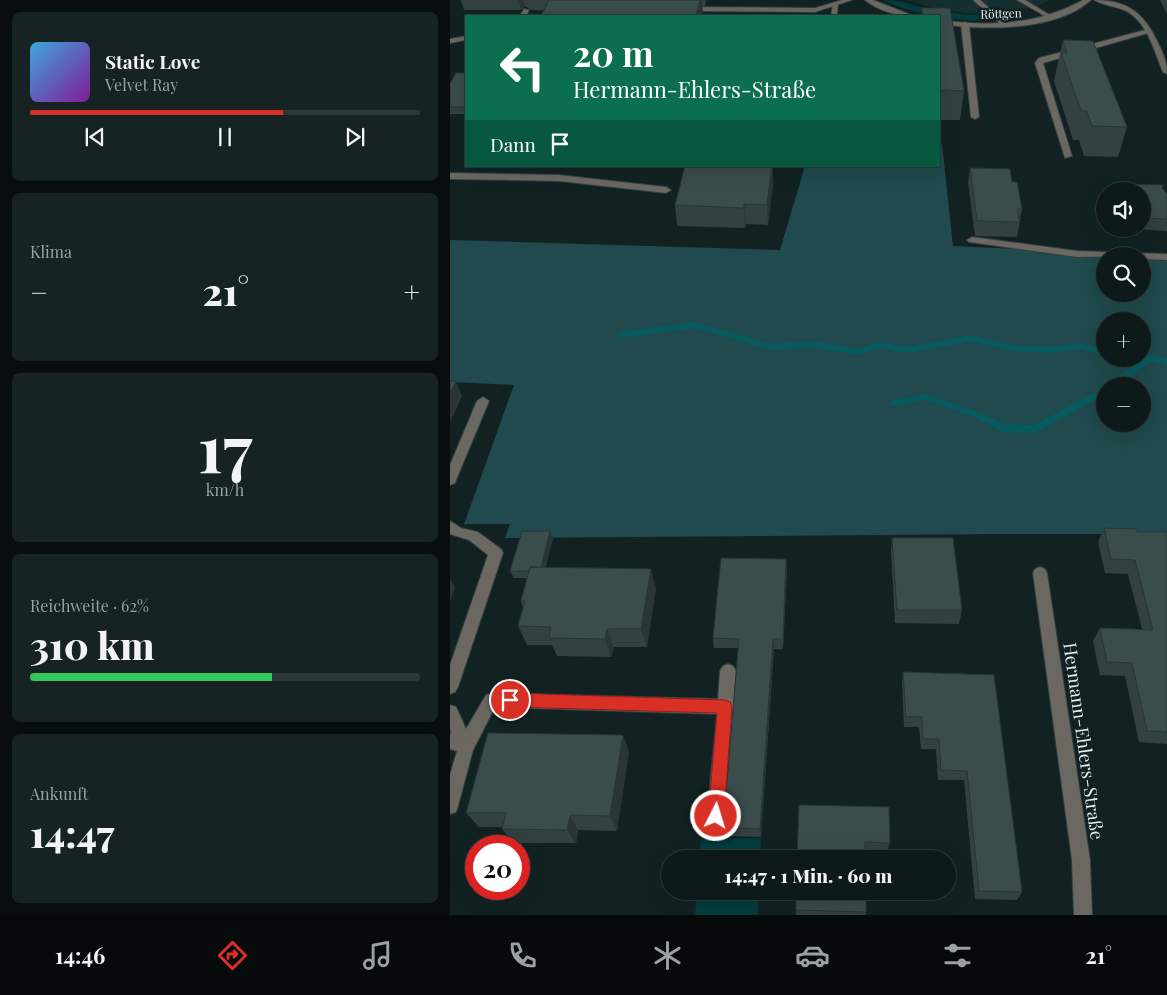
<!DOCTYPE html>
<html lang="de">
<head>
<meta charset="utf-8">
<style>
	:root { --surface:#0e1a1a; --page:#172323; --text:#f1f3f6; --muted:#9ba1a2; --line:#2e3839; --accent:#d93025 }
	body { margin:0; font-family:"Playfair Display",serif; background:var(--page); color:var(--text); height:100vh; display:flex; flex-direction:column; font-size:19px; white-space:nowrap }
	* { box-sizing:border-box; margin:0 }
	p { font-size:16px; color:var(--muted) }
	.icon { flex:none; width:28px; height:28px; fill:none; stroke:currentColor; stroke-width:2; stroke-linecap:round; stroke-linejoin:round }
	.map { position:relative; flex:1; overflow:hidden }
	.sheet { display:flex; flex-direction:column; gap:12px; padding:12px; background:#080e0e; width:450px }
	.sheet>* { flex:none }
	.top-card { position:absolute; left:15px; top:15px; width:475px; height:152px; border-radius:0px; box-shadow:0 5px 20px #0002,0 0 0 1px var(--line); background:#0b6e4f; color:#fff; overflow:hidden }
	.fabs { position:absolute; left:646px; top:182px; display:grid; gap:10px }
	.fabs a { display:grid; place-items:center; width:55px; height:55px; border-radius:50%; background:var(--surface); box-shadow:0 5px 20px #0002,0 0 0 1px var(--line); font-size:25px }
	.speed { position:absolute; left:15px; top:835px; display:flex; gap:10px; font-size:25px; font-weight:700; text-align:center }
	.speed>* { display:grid; place-content:center; width:65px; height:65px; border-radius:50%; background:var(--surface); box-shadow:0 5px 20px #0002,0 0 0 1px var(--line); line-height:1 }
	.speed .limit { border:8px solid #d22; background:#fff; color:#111 }
	.pin { position:absolute; display:grid; place-items:center; width:42px; height:42px; color:#fff; margin:-21px; border:2px solid #fff; border-radius:50%; box-shadow:0 1px 5px #0007 }
	.me { position:absolute; width:55px; margin:-28px; rotate:5deg; stroke-linejoin:round; filter:drop-shadow(0 0 4px #0008) }
	.turn { display:flex; align-items:center; gap:18px; height:105px; padding:0 25px; font-size:22px }
	.turn .icon { width:65px; height:65px; stroke-width:2.5 }
	.turn b { display:block; font-size:35px; line-height:42px }
	.then { display:flex; align-items:center; height:48px; padding:0 25px; background:#0003; gap:10px; font-size:19px }
	.big { font-size:38px; font-weight:800; line-height:1.1 }
	.sheet .card { flex:1; display:flex; flex-direction:column; justify-content:center; gap:8px; min-width:0; padding:0 18px; border-radius:8px; background:var(--page) }
	.sheet .dial { align-items:center; gap:0 }
	.dial b { font-size:65px; line-height:1 }
	.song { display:flex; align-items:center; gap:15px }
	.cover { width:60px; height:60px; border-radius:8px; background:linear-gradient(135deg,hsl(200 70% 55%),hsl(290 70% 35%)) }
	.played { height:5px; border-radius:2px; background:linear-gradient(90deg,var(--accent) 65%,var(--line) 65%) }
	.keys { display:flex; justify-content:space-around; direction:ltr }
	.heat { display:flex; justify-content:space-between; align-items:center; font-size:28px; direction:ltr }
	.charge { height:8px; border-radius:4px; background:linear-gradient(90deg,#34c759 62%,var(--line) 0) }
	.trip { position:absolute; left:211px; top:850px; width:295px; height:50px; border-radius:25px; background:var(--surface); box-shadow:0 5px 20px #0002,0 0 0 1px var(--line); font-weight:800; line-height:50px; text-align:center }
	.tab-bar { display:flex; height:80px; justify-content:space-around; align-items:center; background:#060a0a; color:var(--muted) }
	.tab-bar .icon { width:35px; height:35px }
	.tab-bar .selected { color:var(--accent) }
	.tab-bar b { font-size:22px; color:var(--text) }
	main { display:flex; flex:1; min-height:0 }
	.map>svg:first-child { display:block }
	.built { fill:#152f30 }
	.green { fill:#033c3f }
	.forest { fill:#204a4d; fill-rule:evenodd }
	.lines { fill:none; stroke-linecap:round; stroke-linejoin:round }
	.stream { fill:#075b5f; fill-rule:evenodd }
	.lane-casing { stroke:#303f40; stroke-width:2 }
	.street-casing { stroke:#303f40; stroke-width:2 }
	.lane { fill:#6b6761; fill-rule:evenodd }
	.street { fill:#6b6761; fill-rule:evenodd }
	.wall { fill:#334142 }
	.shaded-wall { fill:#293536 }
	.building { fill:#3b4c4d; stroke:#293536 }
	.route { fill:#d93025; stroke:#8d1f18 }
	.labels { text-anchor:middle; dominant-baseline:central; stroke-width:5; stroke-linejoin:round; paint-order:stroke }
	.far-street-label { font-size:12px; fill:#e5eff0; stroke:#122223 }
	.near-street-label { font-size:18px; fill:#e5eff0; stroke:#122223 }
</style>
</head>
<body>
<main>
<section class="sheet">
<div class="card">
<div class="song"><i class="cover"></i><div><b>Static Love</b><p>Velvet Ray</p></div></div>
<div class="played"></div>
<div class="keys"><svg class="icon" aria-label="previous" viewBox="0 0 24 24"><path d="M18 5L8 12l10 7zM5 5v14"/></svg><svg class="icon" aria-label="pause" viewBox="0 0 24 24"><path d="M8 5v14M16 5v14"/></svg><svg class="icon" aria-label="next" viewBox="0 0 24 24"><path d="M6 5l10 7-10 7zM19 5v14"/></svg></div>
</div>
<div class="card"><p>Klima</p>
<div class="heat"><a>−</a><b class="big">21°</b><a>+</a></div>
</div>
<div class="card dial"><b>17</b><p>km/h</p></div>
<div class="card"><p>Reichweite · 62%</p><b class="big">310 km</b><div class="charge"></div></div>
<div class="card"><p>Ankunft</p><b class="big">14:47</b></div>
</section>
<div class="map">
<svg width="717" height="915" viewBox="0 0 717 915">
	<rect width="100%" height="100%" fill="#122223"/>
	<path class="built" d="M457,0H600L590,5L571,9L547,13H519L487,9Z"/>
	<path class="green" d="M433,0C451,0 462,5 478,9C499,14 519,15 540,15L537,21C501,20 466,15 433,0Z
		M311,838L310,859H249L251,839Z
		M247,891H309L308,915H245Z"/>
	<path class="forest" d="M489,144H492L503,246L717,256V534H551L55,538L60,524H14L64,385L0,382V240L330,250L355,166H489ZM655,256H692V294H655ZM655,321H692V359H655ZM655,386H692V424H655Z"/>
	<g class="lines">
		<path class="stream" d="M244,322L322,344L360,341L408,349L428,342L458,347L521,335L563,345L600,347L630,343L655,350V356L630,349L600,353L563,351L521,341L458,353L428,348L408,355L360,347L322,350L244,328L170,338L166,335L170,332Z
			M693,354L717,358V364L701,361L667,386H657L658,384L691,360L690,359H692Z
			M655,387V394L585,433L554,432L521,416L476,400L444,406L439,403L444,400L476,394L527,412L555,424L584,425Z"/>
		<defs>
			<path id="lane" d="M523,0H530L557,24V26H553Z
				M567,0H575L605,18L600,19Z
				M383,3L388,4L387,16H381Z
				M74,9L79,10L76,16H70Z
				M515,22L519,24L529,117L525,119L521,117L511,24Z
				M695,30L702,32L593,63L622,156L615,158L585,63L589,58Z
				M0,173L109,175L216,187L221,190L216,193L109,181L0,179Z
				M522,237L627,251L717,254V260L692,259V256L627,257L519,242L517,240Z
				M33,397L39,401L6,480L5,483L0,485V465L27,401Z
				M0,521L11,528L28,532L51,549L53,553L8,687L5,692L0,694V665L38,555L19,540L0,534Z
				M278,664L283,666L286,671L275,816L272,822L266,825L260,822L257,816L267,714L45,707L22,752L16,754L10,752L0,729V705L6,707L16,729L36,695L41,693L268,699L270,671L273,666Z"/>
			<path id="street" d="M392,0H402L365,12L237,11L234,9L237,7L365,8Z
				M415,0H423L464,16C448,17 427,10 415,0Z
				M633,0H641C605,32 534,30 489,24V20C539,27 588,25 633,0Z
				M644,0C679,0 695,14 709,45C714,55 717,63 717,74L713,72C704,51 697,20 674,10C664,6 652,5 644,0Z
				M16,36V40L0,43V39Z
				M590,567L595,569L597,573L640,860L642,915H624L622,860L583,573L585,569Z
				M0,733L22,740L24,746L8,806L6,812L0,814V775L7,751L0,749Z"/>
		</defs>
		<use href="#lane" class="lane-casing"/>
		<use href="#street" class="street-casing"/>
		<use href="#lane" class="lane"/>
		<use href="#street" class="street"/>
	</g>
	<path class="wall" d="M11,0H256L255,6H252L253,13L81,10L75,6L71,10H14Z
		M710,0H717V14Z
		M472,8H500L514,91L510,120H489V16H471Z
		M613,40L677,127L668,157L634,156L629,140H623L604,81Z
		M16,73V114H0V84Z
		M323,166V185L318,225L296,224L295,228L227,226L225,205Z
		M520,168L562,182L572,209L567,237L525,236L518,182Z
		M667,184L712,188L717,194V231L685,229H692V191H665Z
		M654,528L687,532H717V744L689,742L675,676L650,675L643,641L650,628L692,629L678,574L655,573L648,542Z
		M103,538L95,568L206,588L197,647H164L161,657L107,656L102,645H77L68,626L73,607L71,601L77,578H64L60,571Z
		M442,538L512,610L509,624L445,623L441,552Z
		M336,559L337,569L333,649H324L311,837L275,836L273,828L288,648H264L263,638Z
		M453,672L544,675L572,892L567,900L525,899L514,780H488L486,749H471L469,727H454L452,683Z
		M179,751L167,831L128,830L126,843H64L52,829L53,827H29L16,813Z
		M349,805L440,843L437,852H415Z
		M346,910L416,912V915H346Z"/>
	<path class="shaded-wall" d="M69,0H74L75,6L71,10Z
		M250,0H252L253,13L252,16H246Z
		M323,166V185L318,225L317,205Z
		M294,204L296,224L295,228L294,208Z
		M6,381L12,396L0,423V394Z
		M100,531L103,538L93,578L90,571Z
		M336,559L337,569L333,649V639Z
		M201,569L206,588L197,647L191,629Z
		M0,578L5,587L0,602Z
		M157,629L164,647L161,657L155,639Z
		M323,639L324,649L311,837L310,829Z
		M173,735L179,751L167,831L160,816Z
		M120,815L128,830L126,843L117,830Z"/>
	<path class="building" d="M99,0H250L246,16H91Z
		M472,8H500L514,91L489,90V16H473Z
		M613,40L643,41L677,127L642,126L637,111H631L611,53H617Z
		M6,73H16V107H0V84Z
		M235,166H322L317,205L294,204V208L225,205Z
		M520,168L560,169L562,182H567L572,209H567L570,222L527,221Z
		M667,184L713,185L712,188L717,194V219L692,218V191H668Z
		M0,381H6L0,394Z
		M654,528L686,529L687,532H717V732L697,731L682,663L657,662L650,628L703,630L685,560L661,559Z
		M72,531H100L91,567H80L79,571H60Z
		M442,538H503L512,610H447Z
		M271,558L336,559L333,639H323L310,829L273,828L289,639L263,638Z
		M80,567L201,569L191,629H157L155,639L99,638L101,627L68,626L75,601H71Z
		M453,672L544,675L572,892L529,891L517,771L491,770L489,739H473L472,717H456Z
		M38,733L173,735L160,816L120,815L117,830L52,829L56,813H16Z
		M349,805L439,807L440,843L415,842V859H347Z
		M346,891H416V912L346,910Z"/>
	<path class="route" d="M60,693L275,700L280,702L282,707L274,816L271,822L266,824L261,822L258,816L267,713L60,707L55,705L53,700L55,695Z"/>
	<g class="labels">
		<g class="far-street-label">
			<text transform="translate(551 13) rotate(-2)">Röttgen</text>
		</g>
		<g class="near-street-label">
			<text transform="translate(634 741) rotate(82)">Hermann-Ehlers-Straße</text>
		</g>
	</g>
</svg>
<div class="fabs">
<a><svg class="icon" aria-label="sound" viewBox="0 0 24 24"><path d="M4 9h4l5-4v14l-5-4H4zM17 9q2 3 0 6"/></svg></a>
<a><svg class="icon" aria-label="search" viewBox="0 0 24 24"><circle cx="10" cy="10" r="6"/><path d="M15 15l6 6"/></svg></a>
<a>+</a>
<a>−</a>
</div>
<div class="speed"><div class="limit">20</div></div>
<div class="pin" style="left:60px;top:700px;background:#d93025"><svg class="icon" aria-label="arrive" viewBox="0 0 24 24"><path d="M6 21V4h12l-3 4 3 4H6"/></svg></div>
<svg class="me" style="left:266px;top:816px" viewBox="-20 -20 40 40"><circle r="17" fill="#d93025" stroke="#fff" stroke-width="3"/><path d="M0-11L8 9 0 5-8 9z" fill="#fff"/></svg>
<div class="trip">14:47 · 1 Min. · 60 m</div>
<div class="top-card">
<div class="turn"><svg class="icon" aria-label="left" viewBox="0 0 24 24"><path d="M17 20v-9H6M10 6l-5 5 5 5"/></svg><div><b>20 m</b>Hermann-Ehlers-Straße</div></div>
<div class="then">Dann<svg class="icon" aria-label="arrive" viewBox="0 0 24 24"><path d="M6 21V4h12l-3 4 3 4H6"/></svg></div>
</div>
</div>
</main>
<nav class="tab-bar">
<b>14:46</b>
<svg class="icon selected" aria-label="directions" viewBox="0 0 24 24"><path d="M12 3l9 9-9 9-9-9zM9 14v-3h6M13 9l2 2-2 2"/></svg>
<svg class="icon" aria-label="music" viewBox="0 0 24 24"><path d="M9 18V5l10-2v13"/><circle cx="6" cy="18" r="3"/><circle cx="16" cy="16" r="3"/></svg>
<svg class="icon" aria-label="phone" viewBox="0 0 24 24"><path d="M5 4h4l2 5-3 2q2 4 5 5l2-3 5 2v4C11 20 4 13 5 4z"/></svg>
<svg class="icon" aria-label="climate" viewBox="0 0 24 24"><path d="M12 3v18M4 7l16 10M4 17L20 7"/></svg>
<svg class="icon" aria-label="car" viewBox="0 0 24 24"><path d="M5 17H2v-5l4-1 3-4h7l3 4 3 1v5h-3M9 17h6M6 11h13"/><circle cx="7" cy="17" r="2"/><circle cx="17" cy="17" r="2"/></svg>
<svg class="icon" aria-label="filters" viewBox="0 0 24 24"><path d="M4 7h16M4 17h16"/><circle cx="9" cy="7" r="2"/><circle cx="15" cy="17" r="2"/></svg>
<b>21°</b>
</nav>
</body>
</html>
